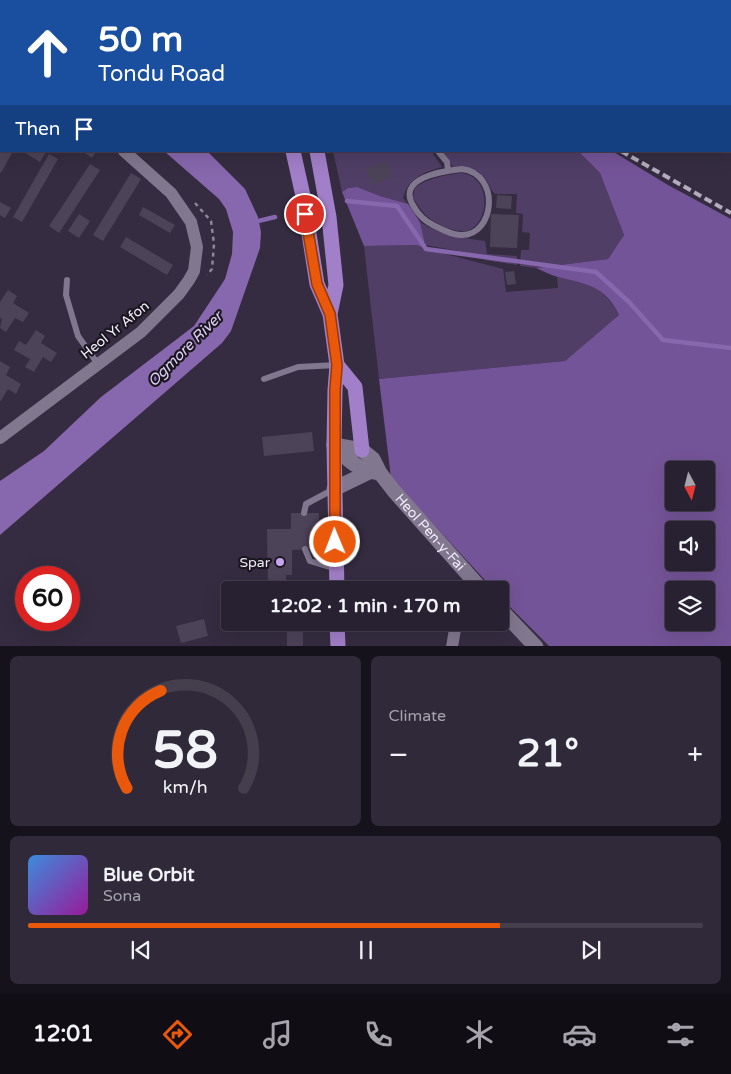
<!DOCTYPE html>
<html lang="en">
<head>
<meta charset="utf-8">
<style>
	:root { --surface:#282131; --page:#302939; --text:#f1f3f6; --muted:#a5a3ab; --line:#443e4d; --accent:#ea580c }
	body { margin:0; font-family:"Varela Round",sans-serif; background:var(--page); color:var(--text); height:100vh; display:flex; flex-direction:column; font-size:19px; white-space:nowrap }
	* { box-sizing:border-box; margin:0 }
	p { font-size:16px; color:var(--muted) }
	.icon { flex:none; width:28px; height:28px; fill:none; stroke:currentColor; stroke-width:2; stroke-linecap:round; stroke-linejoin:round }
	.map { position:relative; height:646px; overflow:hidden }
	.details { display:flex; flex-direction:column; gap:10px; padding:10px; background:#16121b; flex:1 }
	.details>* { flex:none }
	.banner { position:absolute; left:0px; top:0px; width:731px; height:152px; box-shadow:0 5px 20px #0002,0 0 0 1px var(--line); background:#1a4fa0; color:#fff; overflow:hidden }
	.needle { width:32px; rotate:173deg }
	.fabs { position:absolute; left:665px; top:461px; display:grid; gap:10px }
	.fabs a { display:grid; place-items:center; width:50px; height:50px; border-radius:5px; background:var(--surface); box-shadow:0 5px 20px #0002,0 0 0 1px var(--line); font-size:25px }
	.speed { position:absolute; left:15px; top:566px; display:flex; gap:10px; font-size:25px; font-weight:700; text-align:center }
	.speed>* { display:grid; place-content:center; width:65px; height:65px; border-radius:50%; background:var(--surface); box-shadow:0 5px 20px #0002,0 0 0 1px var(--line); line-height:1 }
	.speed .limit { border:8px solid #d22; background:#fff; color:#111 }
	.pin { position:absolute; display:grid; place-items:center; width:42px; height:42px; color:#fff; margin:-21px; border:2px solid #fff; border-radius:50%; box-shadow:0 1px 5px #0007 }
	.me { position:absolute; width:55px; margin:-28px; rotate:359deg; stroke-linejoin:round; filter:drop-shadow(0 0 4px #0008) }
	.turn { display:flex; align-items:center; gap:18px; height:105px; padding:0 15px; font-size:22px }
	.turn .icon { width:65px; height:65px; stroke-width:2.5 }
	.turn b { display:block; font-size:35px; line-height:42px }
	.then { display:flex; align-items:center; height:48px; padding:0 15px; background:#0003; gap:10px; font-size:19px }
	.big { font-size:38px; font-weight:800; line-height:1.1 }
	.details .tile { flex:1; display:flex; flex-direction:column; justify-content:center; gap:8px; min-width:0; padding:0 18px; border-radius:8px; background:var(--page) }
	.details .dial { align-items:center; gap:0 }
	.dial svg { height:130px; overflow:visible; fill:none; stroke:var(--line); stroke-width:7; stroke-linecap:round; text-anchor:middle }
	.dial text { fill:var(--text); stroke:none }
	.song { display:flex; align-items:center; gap:15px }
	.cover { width:60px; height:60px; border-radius:8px; background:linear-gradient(135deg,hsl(210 70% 55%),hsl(300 70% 35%)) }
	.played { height:5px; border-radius:2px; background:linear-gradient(90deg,var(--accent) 70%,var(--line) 70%) }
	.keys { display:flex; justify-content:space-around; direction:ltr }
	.heat { display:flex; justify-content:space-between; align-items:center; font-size:28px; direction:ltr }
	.details .tiles { flex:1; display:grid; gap:10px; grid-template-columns:1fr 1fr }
	.tile:last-child { grid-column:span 2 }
	.trip { position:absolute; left:221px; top:581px; width:288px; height:50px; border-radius:5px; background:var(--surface); box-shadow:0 5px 20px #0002,0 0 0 1px var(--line); font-weight:800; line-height:50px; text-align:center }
	.tab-bar { display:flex; height:80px; justify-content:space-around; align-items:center; background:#100d14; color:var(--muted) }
	.tab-bar .icon { width:35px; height:35px }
	.tab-bar .current { color:var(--accent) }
	.tab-bar b { font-size:22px; color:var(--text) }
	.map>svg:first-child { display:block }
	.green { fill:#503e66 }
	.forest { fill:#745498; fill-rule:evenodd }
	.water { fill:#8767ad }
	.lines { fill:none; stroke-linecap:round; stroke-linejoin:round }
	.stream { stroke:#8767ad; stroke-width:4.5 }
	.building { fill:#4d4359 }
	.path { stroke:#8f8799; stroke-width:2.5; stroke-dasharray:4 4; stroke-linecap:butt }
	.service { stroke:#81778f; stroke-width:6 }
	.minor { stroke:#81778f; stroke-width:12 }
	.tertiary { stroke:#81778f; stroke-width:15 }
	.primary { stroke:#a27fc9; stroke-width:15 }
	.rail { stroke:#b3acbc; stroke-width:4; stroke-dasharray:8 4; stroke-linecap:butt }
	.route-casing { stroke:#983908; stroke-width:12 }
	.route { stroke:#ea580c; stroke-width:9 }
	.poi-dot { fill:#c7a6f0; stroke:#1b1720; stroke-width:2 }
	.labels { text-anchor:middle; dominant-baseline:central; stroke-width:4.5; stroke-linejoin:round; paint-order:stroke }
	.street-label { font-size:14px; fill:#f2ecfa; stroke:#1b1720 }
	.poi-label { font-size:14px; fill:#f2ecfa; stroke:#1b1720; text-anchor:end }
	.water-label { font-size:15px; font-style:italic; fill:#e1d0f7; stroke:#1b1720 }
</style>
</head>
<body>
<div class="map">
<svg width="731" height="647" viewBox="0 0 731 647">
	<rect width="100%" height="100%" fill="#352c41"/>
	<path class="green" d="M333,151H431L442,167C424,172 408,178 403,198L408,204L380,196L357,187L348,188L342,192Z
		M443,151H578L600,173L624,235L608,259L536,268L520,266L521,250H529L530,233L522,232L523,214L516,213L517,194H495C491,190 490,186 487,181C479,168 467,167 453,167Z
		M461,173C494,177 489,226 466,231C458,232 450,229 443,226C429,220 420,211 413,197L415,188C427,178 446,175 461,173Z
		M420,222C441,235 461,238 485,241L487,254L517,256V265L485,260L482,255L425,245Z
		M417,245L426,249L503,269L506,292L558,288L557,276C588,283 603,286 619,315L565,361L379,379L364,246Z"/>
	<path class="forest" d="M578,151H612L668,185L731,219V646H549L500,597V590H494L391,478L379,379L565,361L619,315C605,286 587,284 558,277C551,275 543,271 536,268L608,259L624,235L600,173ZM674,470H706V502H674ZM674,530H706V562H674ZM674,590H706V622H674Z
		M357,187L380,196L408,204L420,222L426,249L417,245L364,246L342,192L348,188Z"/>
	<path class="water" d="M164,151H207L245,189L258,217L261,232L260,248L231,331L222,343L207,356L0,535V481L44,451L101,397L194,326L225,279L232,254L233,232L226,209L219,199Z"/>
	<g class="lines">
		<path class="stream" d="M347,201L397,206L426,249L596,272L629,302L663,340L731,348
			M254,222L275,217"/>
	</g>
	<path class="building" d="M0,151H13L1,173L0,172Z
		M22,151H44L46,152L40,162Z
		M82,151H96L92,158Z
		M49,154L58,159L22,222L13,217Z
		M387,160L394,176L372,185L366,169Z
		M90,164L100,170L59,233L49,226Z
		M131,173L141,179L103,241L93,235Z
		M497,195L512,196L511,209L496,208Z
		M0,202L11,208L5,218L0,215Z
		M143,207L175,225L170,233L139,215Z
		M79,214L90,221L79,238L68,231Z
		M491,214L519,215L517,248L490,247Z
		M126,237L173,265L167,275L120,247Z
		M514,271L516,284L507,285L505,272Z
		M8,290L17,296L13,303L29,313L23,322L15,318L6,332L0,328L2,319L0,318V302Z
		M36,330L45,336L41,343L57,353L51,362L43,357L34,372L25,367L30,359L14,350L19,341L26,345Z
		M0,361L10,367L6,375L21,384L16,394L8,389L0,402Z
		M312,432L314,451L264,456L262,437Z
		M291,513H319V528H314L315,549L292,550V575H286V590H268L267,529H291Z
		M204,619L208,636L181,643L176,626Z
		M287,628H303V646L287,647Z"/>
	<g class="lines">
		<path class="path" d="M195,203L211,221L214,244L212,269L207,275"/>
		<path class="service" d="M438,151L447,162L448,170
			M462,169C501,174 495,236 461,235C451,235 441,229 433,225C425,221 418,214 414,207C395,178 442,171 462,169Z
			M67,280L66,295L78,336L98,364
			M264,379L298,367L337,365
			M304,513L306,504L334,489
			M305,549L310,561L336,569"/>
		<path class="minor" d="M130,0L131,1
			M0,13L1,15
			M0,104L1,103
			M0,438L141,332L179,294L189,280L194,271L197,247L191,222L171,193L124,151
			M452,647L456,623"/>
		<g class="tertiary">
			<path id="s1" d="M334,445L362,450L373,459L380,473L394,491L482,590"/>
			<path d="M334,445C348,461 358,470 380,473"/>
			<path d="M334,489L369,472"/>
			<path d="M500,609L536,647"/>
		</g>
		<path class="primary" d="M249,0L250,1
			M278,0L279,1
			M293,151L303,196L317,284L330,314L337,365L335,390L334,445L337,590
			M317,151L329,217L336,285L330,314
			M337,365L355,387L362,450
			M337,622L338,647"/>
		<path class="rail" d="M391,0L393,1
			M403,0L405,1
			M621,151L731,213"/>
	</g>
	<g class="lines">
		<defs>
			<path id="route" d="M305,214L317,284L330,314L337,365L335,390V542"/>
		</defs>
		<use href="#route" class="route-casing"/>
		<use href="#route" class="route"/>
	</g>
	<circle class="poi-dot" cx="280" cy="562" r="5"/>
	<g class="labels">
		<g class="street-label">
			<text transform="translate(115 330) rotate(-39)">Heol Yr Afon</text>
			<text stroke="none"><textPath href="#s1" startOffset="136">Heol Pen-y-Fai</textPath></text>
		</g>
		<g class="poi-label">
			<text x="270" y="562">Spar</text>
		</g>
		<g class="water-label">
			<text transform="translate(185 349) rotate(-45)">Ogmore River</text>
		</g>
	</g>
</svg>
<div class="fabs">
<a><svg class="needle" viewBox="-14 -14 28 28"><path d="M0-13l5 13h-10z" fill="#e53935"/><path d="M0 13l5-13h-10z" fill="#a5a3ab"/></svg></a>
<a><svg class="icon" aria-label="sound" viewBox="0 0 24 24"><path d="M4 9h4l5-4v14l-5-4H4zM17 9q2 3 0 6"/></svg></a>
<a><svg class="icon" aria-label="layers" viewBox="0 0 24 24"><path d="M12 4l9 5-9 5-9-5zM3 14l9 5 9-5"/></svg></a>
</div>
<div class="speed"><div class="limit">60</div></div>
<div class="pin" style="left:305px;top:214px;background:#d93025"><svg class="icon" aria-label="arrive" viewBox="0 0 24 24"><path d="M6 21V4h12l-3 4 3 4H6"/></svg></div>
<svg class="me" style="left:335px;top:542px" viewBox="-20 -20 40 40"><circle r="17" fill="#ea580c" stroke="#fff" stroke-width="3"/><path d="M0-11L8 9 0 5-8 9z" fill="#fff"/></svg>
<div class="trip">12:02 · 1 min · 170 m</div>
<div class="banner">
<div class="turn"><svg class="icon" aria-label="ahead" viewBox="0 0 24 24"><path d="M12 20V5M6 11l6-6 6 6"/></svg><div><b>50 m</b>Tondu Road</div></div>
<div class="then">Then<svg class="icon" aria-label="arrive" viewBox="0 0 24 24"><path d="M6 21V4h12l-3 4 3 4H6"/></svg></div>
</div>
</div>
<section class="details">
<div class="tiles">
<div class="tile dial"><svg viewBox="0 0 100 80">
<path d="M14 69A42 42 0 1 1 86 69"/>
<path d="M14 69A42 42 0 0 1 35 9" stroke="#ea580c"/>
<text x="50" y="56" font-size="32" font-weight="700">58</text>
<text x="50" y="72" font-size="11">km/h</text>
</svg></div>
<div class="tile"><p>Climate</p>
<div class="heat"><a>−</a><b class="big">21°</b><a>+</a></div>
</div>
<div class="tile">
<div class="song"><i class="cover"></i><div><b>Blue Orbit</b><p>Sona</p></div></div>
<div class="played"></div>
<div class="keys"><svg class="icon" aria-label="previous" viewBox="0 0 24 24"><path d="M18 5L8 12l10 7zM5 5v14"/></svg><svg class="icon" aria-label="pause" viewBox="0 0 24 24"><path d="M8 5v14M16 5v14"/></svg><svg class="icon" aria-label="next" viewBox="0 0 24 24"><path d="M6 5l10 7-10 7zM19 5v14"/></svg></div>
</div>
</div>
</section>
<nav class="tab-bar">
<b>12:01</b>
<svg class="icon current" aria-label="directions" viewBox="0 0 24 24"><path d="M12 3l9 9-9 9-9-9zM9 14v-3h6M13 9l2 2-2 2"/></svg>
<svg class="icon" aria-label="music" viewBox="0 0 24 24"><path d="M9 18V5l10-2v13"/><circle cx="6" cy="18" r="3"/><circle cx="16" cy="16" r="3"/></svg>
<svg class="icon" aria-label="phone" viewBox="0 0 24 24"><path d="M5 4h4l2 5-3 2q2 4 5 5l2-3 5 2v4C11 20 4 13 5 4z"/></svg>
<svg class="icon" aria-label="climate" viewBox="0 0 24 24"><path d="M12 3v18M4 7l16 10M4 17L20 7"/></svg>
<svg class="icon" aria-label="car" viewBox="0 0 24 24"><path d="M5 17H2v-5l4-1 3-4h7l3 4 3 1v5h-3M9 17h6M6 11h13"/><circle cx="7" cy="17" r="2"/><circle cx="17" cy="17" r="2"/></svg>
<svg class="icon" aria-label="filters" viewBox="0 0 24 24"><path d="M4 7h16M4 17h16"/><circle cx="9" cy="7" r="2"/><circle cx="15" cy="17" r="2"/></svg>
</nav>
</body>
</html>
